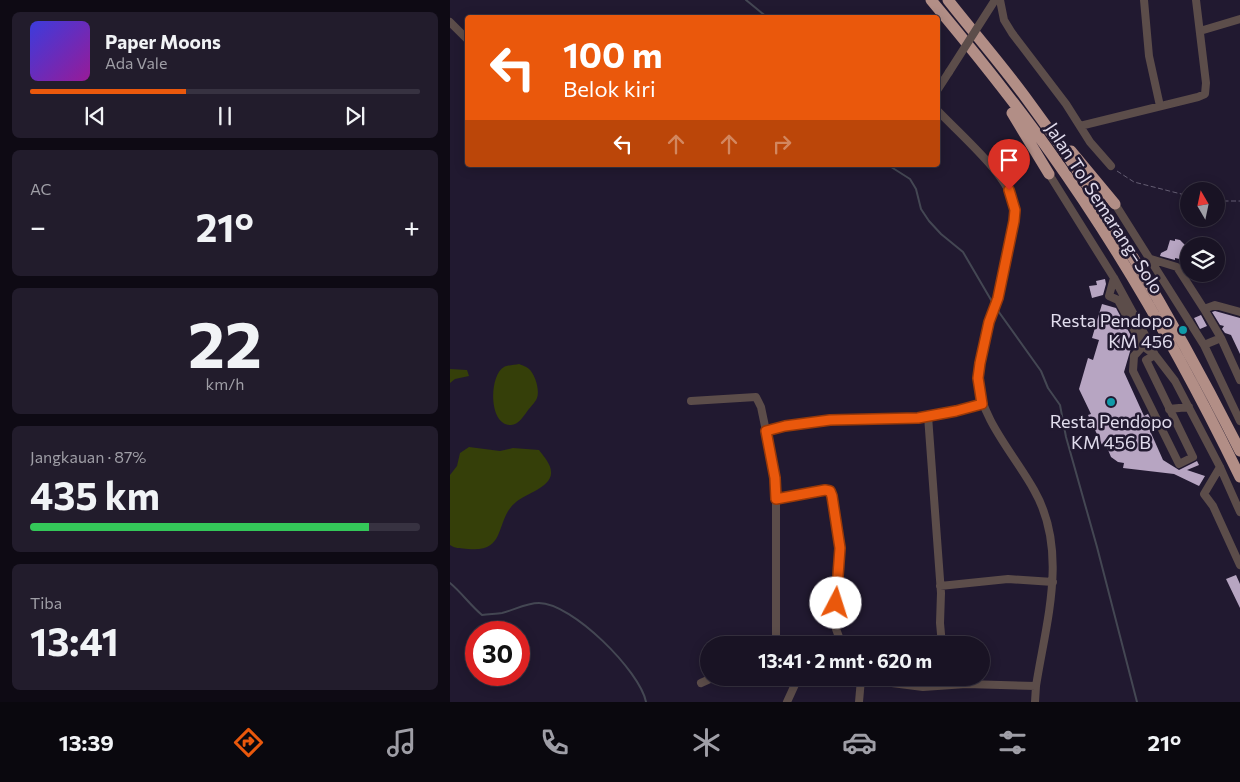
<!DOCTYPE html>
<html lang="id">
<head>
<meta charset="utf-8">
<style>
	:root { --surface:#191324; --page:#221c2c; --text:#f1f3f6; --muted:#9f9ea6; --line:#373241; --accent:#ea580c }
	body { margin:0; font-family:Commissioner,sans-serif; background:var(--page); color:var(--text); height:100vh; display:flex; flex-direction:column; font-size:19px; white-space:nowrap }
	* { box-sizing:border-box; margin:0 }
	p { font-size:16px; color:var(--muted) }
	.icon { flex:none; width:28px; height:28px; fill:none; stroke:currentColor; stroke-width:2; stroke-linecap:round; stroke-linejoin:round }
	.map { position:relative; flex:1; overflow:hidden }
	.side { display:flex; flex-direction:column; gap:12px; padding:12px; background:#0e0a14; width:450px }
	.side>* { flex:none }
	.hud { position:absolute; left:15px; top:15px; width:475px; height:152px; border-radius:5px; box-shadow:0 2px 12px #0003,0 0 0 1px var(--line); background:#ea580c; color:#fff; overflow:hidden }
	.needle { width:32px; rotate:351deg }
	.tools { position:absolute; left:730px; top:182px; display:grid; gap:10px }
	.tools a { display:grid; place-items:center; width:45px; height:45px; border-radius:50%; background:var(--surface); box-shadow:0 2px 12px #0003,0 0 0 1px var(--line); font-size:25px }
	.speed { position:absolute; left:15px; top:621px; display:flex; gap:10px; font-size:25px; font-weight:700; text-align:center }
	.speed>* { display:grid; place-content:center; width:65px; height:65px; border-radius:50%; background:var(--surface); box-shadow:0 2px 12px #0003,0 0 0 1px var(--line); line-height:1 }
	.speed .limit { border:8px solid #d22; background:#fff; color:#111 }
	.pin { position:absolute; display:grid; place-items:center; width:42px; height:42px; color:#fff; margin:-51px -21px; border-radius:50% 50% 50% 0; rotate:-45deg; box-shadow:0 0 5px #0007 }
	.pin .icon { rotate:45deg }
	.me { position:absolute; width:55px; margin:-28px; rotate:5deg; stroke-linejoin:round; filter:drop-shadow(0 0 4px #0008) }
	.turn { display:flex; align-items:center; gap:18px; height:105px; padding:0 15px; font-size:22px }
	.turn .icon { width:65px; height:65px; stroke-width:2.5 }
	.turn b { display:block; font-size:35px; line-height:42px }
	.lanes { display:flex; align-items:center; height:48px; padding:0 15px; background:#0003; justify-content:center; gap:25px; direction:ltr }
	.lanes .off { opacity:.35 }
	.big { font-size:38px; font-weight:700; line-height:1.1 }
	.side .card { flex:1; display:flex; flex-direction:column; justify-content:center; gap:8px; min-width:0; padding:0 18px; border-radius:8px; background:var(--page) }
	.side .dial { align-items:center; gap:0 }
	.dial b { font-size:65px; line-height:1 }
	.song { display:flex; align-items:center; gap:15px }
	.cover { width:60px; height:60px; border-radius:8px; background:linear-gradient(135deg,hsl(240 70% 55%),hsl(300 70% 35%)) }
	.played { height:5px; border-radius:2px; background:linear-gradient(90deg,var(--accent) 40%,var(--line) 40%) }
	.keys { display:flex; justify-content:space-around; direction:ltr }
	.heat { display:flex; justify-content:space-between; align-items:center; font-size:28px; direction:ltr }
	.charge { height:8px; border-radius:4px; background:linear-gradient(90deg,#34c759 87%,var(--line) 0) }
	.trip { position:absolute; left:250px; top:636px; width:290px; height:50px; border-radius:25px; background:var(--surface); box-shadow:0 2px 12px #0003,0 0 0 1px var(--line); font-weight:700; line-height:50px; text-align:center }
	.menu { display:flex; height:80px; justify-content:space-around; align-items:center; background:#0a080e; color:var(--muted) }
	.menu .icon { width:35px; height:35px }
	.menu .active { color:var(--accent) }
	.menu b { font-size:22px; color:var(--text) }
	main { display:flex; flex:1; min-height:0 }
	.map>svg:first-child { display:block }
	.green { fill:#353f09 }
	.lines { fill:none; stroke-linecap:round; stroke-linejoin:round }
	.stream { stroke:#444753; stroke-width:2 }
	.building { fill:#b7a5c2 }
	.path { stroke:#645d72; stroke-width:1; stroke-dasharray:5 2.5; stroke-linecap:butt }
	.minor { stroke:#5c4d4a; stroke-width:8 }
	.highway { stroke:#b28e86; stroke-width:11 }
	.minor-bridge { stroke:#5c4d4a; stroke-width:8 }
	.route-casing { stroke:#983908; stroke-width:12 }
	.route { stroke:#ea580c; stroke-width:9 }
	.culture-dot { fill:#0f9aa8; stroke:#211930; stroke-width:2 }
	.labels { text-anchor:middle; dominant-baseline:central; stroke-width:5; stroke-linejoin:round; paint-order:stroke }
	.street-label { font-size:18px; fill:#e1dced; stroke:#211930 }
	.poi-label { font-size:18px; fill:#e1dced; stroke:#211930; text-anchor:end }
</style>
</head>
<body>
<main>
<section class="side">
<div class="card">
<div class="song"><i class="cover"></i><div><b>Paper Moons</b><p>Ada Vale</p></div></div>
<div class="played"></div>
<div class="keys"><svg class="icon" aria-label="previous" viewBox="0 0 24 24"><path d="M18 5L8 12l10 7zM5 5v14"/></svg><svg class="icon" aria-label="pause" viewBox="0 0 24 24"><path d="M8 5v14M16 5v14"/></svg><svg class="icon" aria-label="next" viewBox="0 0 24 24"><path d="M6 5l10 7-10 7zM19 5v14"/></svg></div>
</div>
<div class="card"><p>AC</p>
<div class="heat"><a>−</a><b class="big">21°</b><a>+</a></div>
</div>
<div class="card dial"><b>22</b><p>km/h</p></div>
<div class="card"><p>Jangkauan · 87%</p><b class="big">435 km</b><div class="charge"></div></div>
<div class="card"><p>Tiba</p><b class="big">13:41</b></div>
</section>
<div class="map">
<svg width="790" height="702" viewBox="0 0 790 702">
	<rect width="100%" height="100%" fill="#211930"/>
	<path class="green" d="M69,364C72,365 77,367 79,369C85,374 90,390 87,398C85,403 79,408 76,413C72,418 69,424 61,425C38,426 39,375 54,367C58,365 65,365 69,364Z
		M0,369L17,370L19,376L5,379L0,383Z
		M19,447L50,451L63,448L89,450C94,457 102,465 101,474C100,487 76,494 66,502C44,520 58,553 18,549C11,548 6,549 0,545V475L7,466L10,453Z"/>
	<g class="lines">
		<path class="stream" d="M296,0L318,18
			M438,165L460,179L466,189L471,209L479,221L491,234L513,252L544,305
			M546,308L591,371L598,388L610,405L616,437L647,547L687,702
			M0,583C12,593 20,605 32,615C39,614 46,614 52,613C64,610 76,603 89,603C122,603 190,671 196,702"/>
	</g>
	<path class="building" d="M725,239L730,240L739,249V261L725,258V260L710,256L711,253L717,250L720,240L725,241Z
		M655,279L656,284L653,295L642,298L639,286L647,285L646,281Z
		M652,304L666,308L686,345L683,348H681L674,372L694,416L698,414L702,422L697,424L713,460L729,470L747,461L749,465L737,470L755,476L749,486L724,474L673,468L674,463L668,462L661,457L656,445L653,447L638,415L641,414L629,389L638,358L643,360L649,340L642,338Z
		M765,311L790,318V354L781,335L775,333L772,329L774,326L770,325L762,312Z
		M751,315L757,326L750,329L744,318Z
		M707,335L713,346L708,348L702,337Z
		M786,575L790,584V608L776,579Z"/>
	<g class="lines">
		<path class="path" d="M667,171L684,182L739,196
			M766,201H790"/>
		<path class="minor" d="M550,0L554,20L562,33L616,104L640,142L661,166
			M694,0L699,56L710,106
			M0,22L18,40
			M750,31L790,19
			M488,89L499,72
			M488,111C508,132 554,172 562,199C564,206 565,214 564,221C559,247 556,274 548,299C540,322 527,356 528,380C530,418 566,457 584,490C619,551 596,622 586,686L585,702
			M630,126L748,97L755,94L756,83L746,0
			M599,174L664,278L695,335L705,355L725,381L770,467L790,512
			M665,204L754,345L790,421
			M701,259L727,267L754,309L765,305L790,312
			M664,278L659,296L668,300L693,346L705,355L696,360L743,457L729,464L683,371L684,356L693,346
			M754,309L771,338
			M754,345L771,338L790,380
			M241,401L306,397L311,407L316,431
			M719,409L739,407
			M478,416L491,593L490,623L492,645
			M770,467L754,494L763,506L790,565
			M326,499L375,490L380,491L383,501L390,548L385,610L386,629L392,645
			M490,586L558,579L603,582
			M326,645V499L325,478L316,431L335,426L379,420L468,418L506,411L532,404
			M403,678L473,687L516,684L586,686
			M251,683L262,678
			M337,702L348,678
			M409,702L411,679"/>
		<path class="highway" d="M481,0C522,49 563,100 600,152C673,254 735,364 790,477
			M498,0C524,33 551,64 576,98C659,209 728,328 790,451
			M562,113L599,174
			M621,151L665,204"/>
		<path class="minor-bridge" d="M499,72L545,0"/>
	</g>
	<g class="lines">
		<defs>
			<path id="route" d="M386,603L390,548L382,496L380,491L375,490L326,499L325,478L316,431L335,426L380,420L468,418L506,411L532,404L528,378L530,363L539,322L548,298L564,221L565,210L559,190"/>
		</defs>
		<use href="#route" class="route-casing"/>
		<use href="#route" class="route"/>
	</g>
	<g class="culture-dot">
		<circle cx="733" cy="330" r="5"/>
		<circle cx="661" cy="402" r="5"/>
	</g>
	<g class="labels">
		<g class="street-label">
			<text transform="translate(655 208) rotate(57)">Jalan Tol Semarang–Solo</text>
		</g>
		<g class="poi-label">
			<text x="723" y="320">Resta Pendopo<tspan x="723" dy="21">KM 456</tspan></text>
			<text x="661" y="421" text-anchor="middle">Resta Pendopo<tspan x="661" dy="21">KM 456 B</tspan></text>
		</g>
	</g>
</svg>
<div class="tools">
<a><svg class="needle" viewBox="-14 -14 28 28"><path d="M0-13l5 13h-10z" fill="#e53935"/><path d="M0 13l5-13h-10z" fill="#9f9ea6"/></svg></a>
<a><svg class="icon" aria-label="layers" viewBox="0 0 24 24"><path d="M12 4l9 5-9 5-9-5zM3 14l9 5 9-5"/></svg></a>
</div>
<div class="speed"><div class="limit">30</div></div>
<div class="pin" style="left:559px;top:190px;background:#d93025"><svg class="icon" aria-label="arrive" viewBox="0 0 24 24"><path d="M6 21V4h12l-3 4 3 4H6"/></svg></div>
<svg class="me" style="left:386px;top:603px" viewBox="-20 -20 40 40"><circle r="19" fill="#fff"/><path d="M0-13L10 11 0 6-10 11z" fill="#ea580c"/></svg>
<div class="trip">13:41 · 2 mnt · 620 m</div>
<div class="hud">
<div class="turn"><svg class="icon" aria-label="left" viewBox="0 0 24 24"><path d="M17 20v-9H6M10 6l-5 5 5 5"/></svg><div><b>100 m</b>Belok kiri</div></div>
<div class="lanes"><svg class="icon" aria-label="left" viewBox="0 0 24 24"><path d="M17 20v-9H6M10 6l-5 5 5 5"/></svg><svg class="icon off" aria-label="ahead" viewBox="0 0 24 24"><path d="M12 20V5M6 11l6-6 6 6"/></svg><svg class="icon off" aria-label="ahead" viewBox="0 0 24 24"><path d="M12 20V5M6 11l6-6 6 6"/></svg><svg class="icon off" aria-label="right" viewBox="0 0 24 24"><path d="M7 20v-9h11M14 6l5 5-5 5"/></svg></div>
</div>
</div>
</main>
<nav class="menu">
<b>13:39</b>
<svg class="icon active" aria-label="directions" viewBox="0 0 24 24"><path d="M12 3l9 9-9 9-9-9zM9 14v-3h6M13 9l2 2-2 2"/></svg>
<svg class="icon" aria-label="music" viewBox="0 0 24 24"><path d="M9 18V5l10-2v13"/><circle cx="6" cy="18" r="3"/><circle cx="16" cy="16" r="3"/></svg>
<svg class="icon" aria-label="phone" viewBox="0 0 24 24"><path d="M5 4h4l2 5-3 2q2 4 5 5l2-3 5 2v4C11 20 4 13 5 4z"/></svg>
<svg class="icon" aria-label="climate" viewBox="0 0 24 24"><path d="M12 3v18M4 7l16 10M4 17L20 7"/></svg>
<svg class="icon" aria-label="car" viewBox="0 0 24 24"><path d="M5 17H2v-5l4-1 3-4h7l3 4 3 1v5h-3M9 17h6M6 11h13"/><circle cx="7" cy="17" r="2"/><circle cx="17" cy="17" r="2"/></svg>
<svg class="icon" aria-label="filters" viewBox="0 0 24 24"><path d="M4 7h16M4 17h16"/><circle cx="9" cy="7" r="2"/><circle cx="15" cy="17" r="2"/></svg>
<b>21°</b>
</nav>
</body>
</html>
